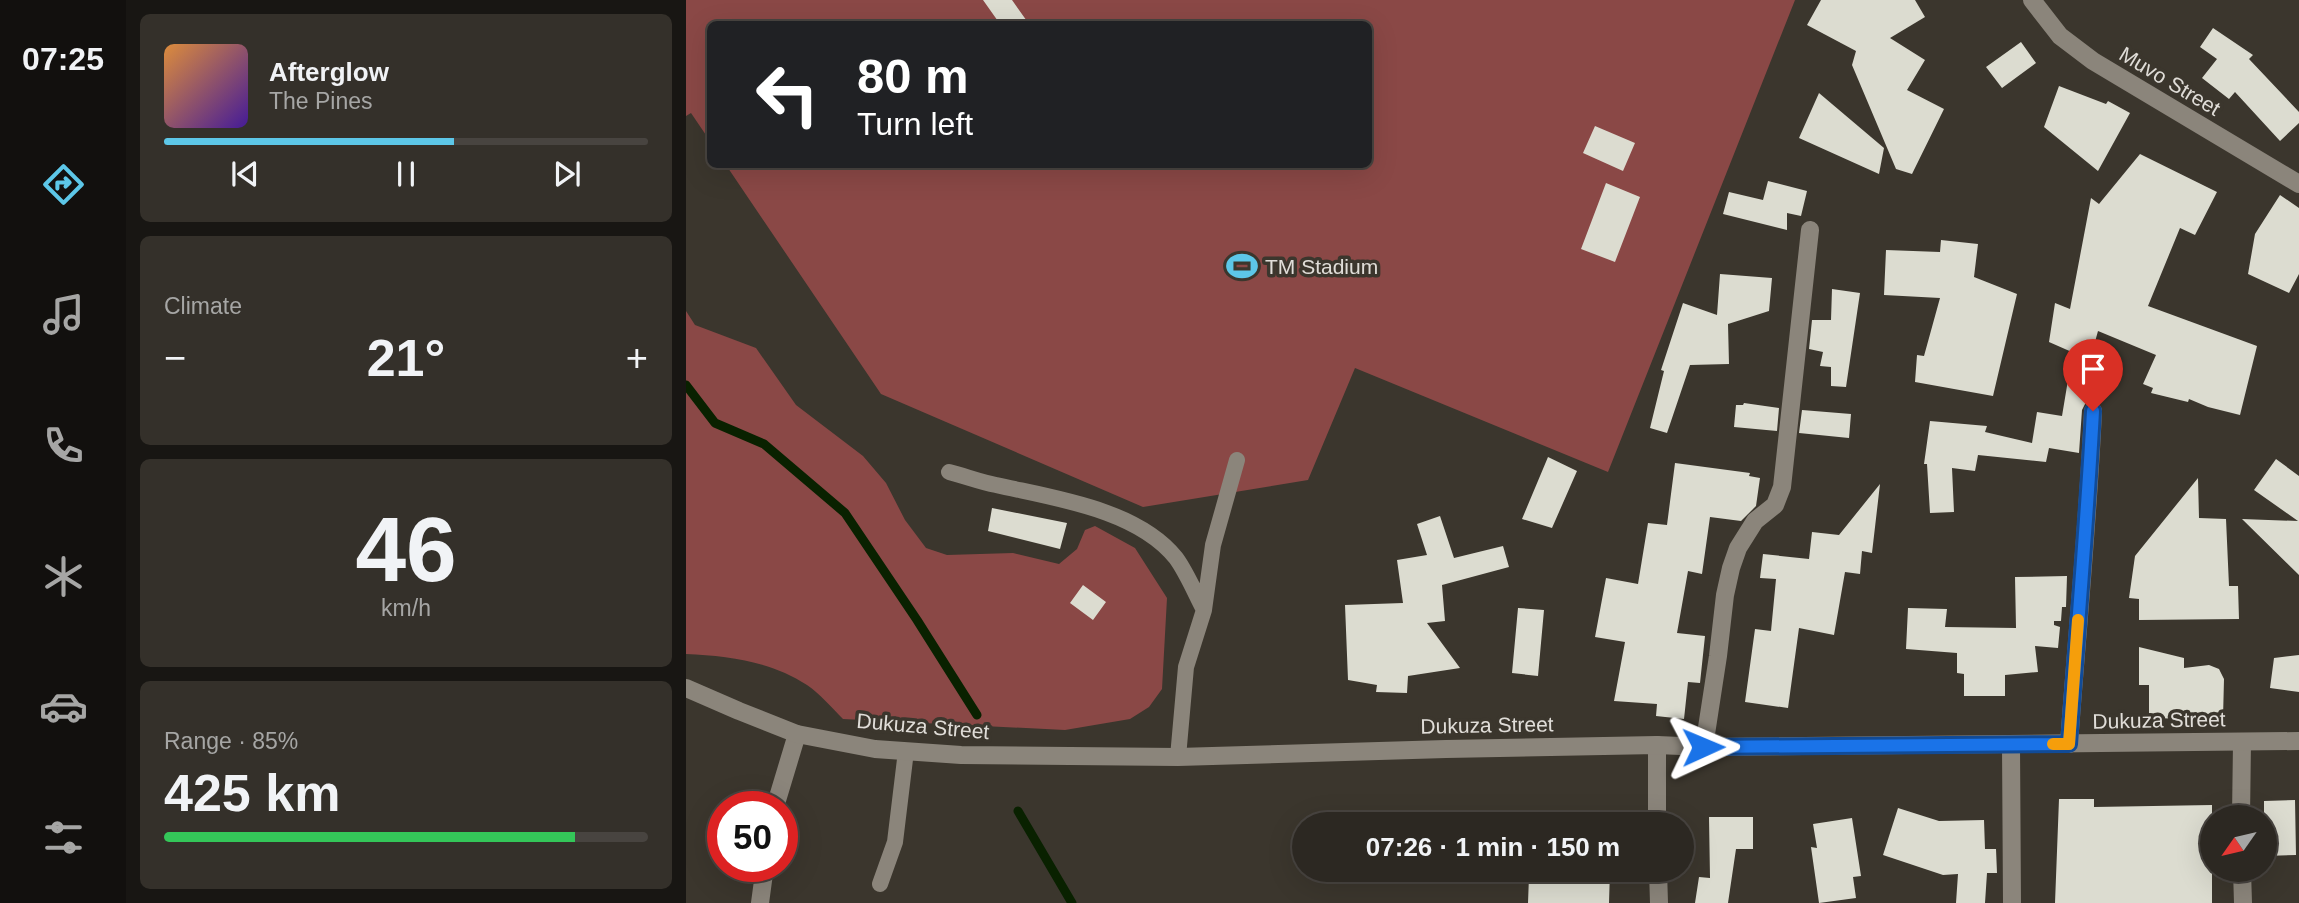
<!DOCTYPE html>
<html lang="en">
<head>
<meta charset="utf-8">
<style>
	:root { --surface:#2c2822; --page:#34302a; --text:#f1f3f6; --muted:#a6a6a5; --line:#484440; --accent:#5dc7e8 }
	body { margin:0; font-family:Arial,sans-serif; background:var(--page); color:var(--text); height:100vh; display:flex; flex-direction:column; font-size:26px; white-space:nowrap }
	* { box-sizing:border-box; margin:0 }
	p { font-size:23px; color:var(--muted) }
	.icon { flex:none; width:38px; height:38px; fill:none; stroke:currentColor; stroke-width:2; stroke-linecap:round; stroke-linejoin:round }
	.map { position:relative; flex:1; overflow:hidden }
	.panel { display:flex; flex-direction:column; gap:14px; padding:14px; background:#181613; width:560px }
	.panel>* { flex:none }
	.banner { position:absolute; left:21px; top:21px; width:665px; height:147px; border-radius:10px; box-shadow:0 7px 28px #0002,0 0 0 2px var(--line); background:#202124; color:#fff; overflow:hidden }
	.needle { width:46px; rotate:236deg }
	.fabs { position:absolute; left:1514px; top:805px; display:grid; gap:14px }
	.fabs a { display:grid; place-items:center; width:77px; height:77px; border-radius:50%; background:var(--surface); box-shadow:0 7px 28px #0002,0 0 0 2px var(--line); font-size:35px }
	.speed { position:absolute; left:21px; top:791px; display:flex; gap:14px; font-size:35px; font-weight:700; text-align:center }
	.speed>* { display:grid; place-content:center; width:91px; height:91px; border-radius:50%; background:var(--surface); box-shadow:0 7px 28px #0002,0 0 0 2px var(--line); line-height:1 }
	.speed .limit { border:10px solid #d22; background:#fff; color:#111 }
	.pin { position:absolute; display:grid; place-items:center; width:60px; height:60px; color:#fff; margin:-72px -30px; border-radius:50% 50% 50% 0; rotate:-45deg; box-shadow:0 0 7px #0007 }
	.pin .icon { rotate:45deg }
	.me { position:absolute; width:77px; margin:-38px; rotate:89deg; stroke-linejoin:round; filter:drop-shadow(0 0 5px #0008) }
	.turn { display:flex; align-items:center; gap:24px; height:147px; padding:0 35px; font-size:32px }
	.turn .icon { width:91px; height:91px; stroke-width:2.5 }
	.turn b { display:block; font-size:49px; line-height:60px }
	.big { font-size:52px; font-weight:700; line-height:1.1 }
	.panel .widget { flex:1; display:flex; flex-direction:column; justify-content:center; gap:10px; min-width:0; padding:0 24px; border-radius:10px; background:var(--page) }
	.panel .dial { align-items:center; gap:0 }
	.dial b { font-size:91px; line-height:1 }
	.song { display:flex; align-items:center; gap:21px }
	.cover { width:84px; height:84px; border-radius:10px; background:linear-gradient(135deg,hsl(30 70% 55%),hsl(260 70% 35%)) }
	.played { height:7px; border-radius:4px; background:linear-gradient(90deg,var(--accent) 60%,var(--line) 60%) }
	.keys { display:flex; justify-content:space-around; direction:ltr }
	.heat { display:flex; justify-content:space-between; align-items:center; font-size:38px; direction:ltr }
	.charge { height:10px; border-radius:5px; background:linear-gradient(90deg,#34c759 85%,var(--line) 0) }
	.trip { position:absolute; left:606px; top:812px; width:402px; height:70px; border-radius:35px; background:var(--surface); box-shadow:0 7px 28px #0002,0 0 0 2px var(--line); font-weight:700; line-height:70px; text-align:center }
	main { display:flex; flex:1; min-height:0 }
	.tab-bar { display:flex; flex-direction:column; width:126px; justify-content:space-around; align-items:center; background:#12100e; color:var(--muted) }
	.tab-bar .icon { width:49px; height:49px }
	.tab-bar .current { color:var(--accent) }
	.tab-bar b { font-size:32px; color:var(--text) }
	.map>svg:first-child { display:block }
	.green { fill:#8a4846 }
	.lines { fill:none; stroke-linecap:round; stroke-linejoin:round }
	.stream { stroke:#092100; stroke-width:9 }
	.building { fill:#dcdcd0 }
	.service { stroke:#8b857b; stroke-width:16 }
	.minor { stroke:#8b857b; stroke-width:18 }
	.secondary { stroke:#8b857b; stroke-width:18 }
	.route-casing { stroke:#114b97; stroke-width:18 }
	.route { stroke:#1a73e8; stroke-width:12 }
	.slow { stroke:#f59e0b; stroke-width:12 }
	.labels { text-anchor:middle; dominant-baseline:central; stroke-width:7; stroke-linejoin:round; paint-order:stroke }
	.street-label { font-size:21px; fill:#e0ddd8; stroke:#3b362d }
	.poi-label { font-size:21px; fill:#e0ddd8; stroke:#3b362d; text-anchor:start }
</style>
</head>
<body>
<main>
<nav class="tab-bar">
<b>07:25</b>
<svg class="icon current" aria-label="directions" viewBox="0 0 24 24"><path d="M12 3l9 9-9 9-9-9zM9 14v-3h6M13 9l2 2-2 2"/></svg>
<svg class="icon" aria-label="music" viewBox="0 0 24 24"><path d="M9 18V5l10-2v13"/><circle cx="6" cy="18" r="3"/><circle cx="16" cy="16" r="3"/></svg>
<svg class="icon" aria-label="phone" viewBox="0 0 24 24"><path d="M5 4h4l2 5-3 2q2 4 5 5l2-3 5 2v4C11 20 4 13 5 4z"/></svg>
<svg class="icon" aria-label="climate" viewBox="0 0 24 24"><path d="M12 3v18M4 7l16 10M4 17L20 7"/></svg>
<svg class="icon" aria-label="car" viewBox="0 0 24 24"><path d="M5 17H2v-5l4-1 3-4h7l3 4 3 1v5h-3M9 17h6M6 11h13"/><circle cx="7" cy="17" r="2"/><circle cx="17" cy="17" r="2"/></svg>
<svg class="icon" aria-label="filters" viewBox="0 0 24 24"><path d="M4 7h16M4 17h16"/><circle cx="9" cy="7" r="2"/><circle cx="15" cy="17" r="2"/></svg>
</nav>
<section class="panel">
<div class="widget">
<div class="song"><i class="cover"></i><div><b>Afterglow</b><p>The Pines</p></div></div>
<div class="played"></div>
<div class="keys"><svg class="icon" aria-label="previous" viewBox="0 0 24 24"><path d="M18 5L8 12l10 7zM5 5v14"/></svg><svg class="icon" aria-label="pause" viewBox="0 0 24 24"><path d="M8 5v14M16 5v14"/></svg><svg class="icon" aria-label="next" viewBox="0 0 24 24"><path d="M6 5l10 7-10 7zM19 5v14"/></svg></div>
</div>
<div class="widget"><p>Climate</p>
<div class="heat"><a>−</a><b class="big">21°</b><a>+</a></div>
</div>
<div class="widget dial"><b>46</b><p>km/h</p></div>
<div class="widget"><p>Range · 85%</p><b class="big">425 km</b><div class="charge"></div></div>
</section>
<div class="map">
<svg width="1613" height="903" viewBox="0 0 1613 903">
	<rect width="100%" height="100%" fill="#3b362d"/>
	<path class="green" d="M0,0H1109L922,472L669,368L622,480L457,507L195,394L40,165L682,164V24H24V141L5,113L0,116Z
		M0,311L9,325L70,348L110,405L177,456L200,483L219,520L240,548L261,555L327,553L373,564L391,549L399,530L409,526L449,548L481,598L476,689L463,707L444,719L379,730L157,719C146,708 134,694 121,685C84,661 42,656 0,654Z"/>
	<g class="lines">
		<path class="stream" d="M0,385L29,423L78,444L159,513L231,620L291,715
			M332,811L386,903"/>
	</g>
	<path class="building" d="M297,0H326L343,24H314Z
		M1135,0H1229L1239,17L1204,38L1239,60L1221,90L1258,109L1226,174L1210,169L1166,65L1170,51L1121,25Z
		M1527,28L1567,55L1563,59L1613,112V123L1594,141L1549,92L1543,99L1516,78L1531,59L1514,47Z
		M1335,42L1350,63L1316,88L1300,67Z
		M1373,86L1420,104L1422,101L1444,113L1412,171L1358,127Z
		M1133,93L1198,148L1193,174L1113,138Z
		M909,126L949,143L937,171L897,153Z
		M1454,154L1531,192L1509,235L1494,228L1462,306L1571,346L1554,415L1522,407L1503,399L1502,402L1465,393L1467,388L1457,384L1470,355L1412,331L1404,360L1363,342L1369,303L1384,309L1405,198L1413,204Z
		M1082,181L1121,191L1115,216L1101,213V230L1037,214L1043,192L1077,200Z
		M920,183L954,197L929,262L895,249Z
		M1594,195L1613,208V274L1603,293L1562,274L1569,234Z
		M1255,240L1292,244L1288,277L1331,294L1307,396L1229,382L1231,355L1238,356L1254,298L1198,295L1200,250L1254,252Z
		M1034,274L1086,278L1083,311L1042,324L1043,364L1004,365L981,433L964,428L978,371L975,370L997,303L1031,315Z
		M1146,289L1174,293L1160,387L1145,386V367L1134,366L1137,352L1123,349L1126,320H1145Z
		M1384,368L1403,396L1396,410L1393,453L1363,448L1360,462L1292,455L1289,471L1266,468L1268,512L1244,513L1241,464H1238L1244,421L1301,426L1299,432L1346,443L1351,412L1376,416Z
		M1058,403L1093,408L1091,431L1048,427L1050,405H1057Z
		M1116,410L1165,414L1163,438L1113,433Z
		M862,457L891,471L866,528L836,519Z
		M1590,459L1613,476V575L1556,519L1612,521L1568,490Z
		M989,463L1064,473L1063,476L1074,478L1070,506L1055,521L1024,517L1016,574L1002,571L991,633L1019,636L1014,683L1002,682L998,719L970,716L971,704L928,701L939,642L909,637L920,578L952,584L962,523L981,525Z
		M1512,478L1513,518L1540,519L1543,586H1552L1553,619L1453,620V599L1443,598L1449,556Z
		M1194,484L1186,553L1176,551L1174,574L1159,572L1148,635L1113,628L1102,708L1059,702L1069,629L1085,631L1090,579L1074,578L1077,554L1123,559L1126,532L1153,535Z
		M306,508L381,523L374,549L302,531Z
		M754,516L768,558L817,546L823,567L756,585L759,621L741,623L774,668L722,676L721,693L690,692L691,685L662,680L659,605L717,603L711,560L741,555L731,524Z
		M1381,576L1380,607H1376L1375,621H1368V625L1374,627L1372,648L1349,646L1352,672L1319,675V696H1278V674L1271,673V653L1220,649L1222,608L1261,609L1259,627L1330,628L1329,577Z
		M397,585L420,602L407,620L384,603Z
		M832,608L858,610L852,676L826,673Z
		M1453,647L1498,658V668L1523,665L1533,669L1538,679L1537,718L1516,715L1507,719L1463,718V685H1453Z
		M1613,655V692L1584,688L1588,658Z
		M1373,799H1408V807L1526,805V903H1369Z
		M1609,800L1610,855L1578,856V801Z
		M1212,808L1253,821L1298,820L1299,849H1310L1311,873H1301L1299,903H1270L1272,874L1257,875L1197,855Z
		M1023,817H1067V849H1050L1042,903H1009L1013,877L1024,878Z
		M1166,818L1175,876L1167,877L1170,898L1133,903L1125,847L1131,848L1127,824Z
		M889,870H924L923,903H842L843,876L888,877Z"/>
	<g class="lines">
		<path class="service" d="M263,472C279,476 294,482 310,485C367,498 451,509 490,558C501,573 509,593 518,610
			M492,757L500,667L518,610L527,545L551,460
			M194,884L209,842L220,751"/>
		<path class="minor" d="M1346,0L1374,36L1407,61L1613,184
			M1383,744C1391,633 1402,522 1407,411
			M971,745V824
			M1325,745L1326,903
			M1018,747L1032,656L1039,595L1045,568L1052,548L1069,521L1089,505L1096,487L1124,230
			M89,807L111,734
			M1555,817L1556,742
			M972,870L973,903
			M1556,870L1557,903
			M74,903L79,866"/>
		<path class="secondary" d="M0,688L53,711L111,734L189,749L275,755L492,757L760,749L971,745L1018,747L1613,741"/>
	</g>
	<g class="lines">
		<defs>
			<path id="route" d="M1017,747L1383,744C1391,633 1401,522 1407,411"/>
		</defs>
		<use href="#route" class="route-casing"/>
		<use href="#route" class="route"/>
		<path class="slow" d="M1367,744H1383L1392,620"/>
	</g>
	<defs>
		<symbol id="stadium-bare" viewBox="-9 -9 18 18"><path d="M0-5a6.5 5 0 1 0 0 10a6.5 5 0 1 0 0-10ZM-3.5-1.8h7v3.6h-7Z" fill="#5dc7e8" stroke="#3b362d" stroke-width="2.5" paint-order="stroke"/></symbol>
	</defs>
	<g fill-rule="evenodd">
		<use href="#stadium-bare" x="534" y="244" width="44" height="44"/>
	</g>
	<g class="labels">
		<g class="street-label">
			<text transform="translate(1484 81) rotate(31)">Muvo Street</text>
			<text transform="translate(1473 720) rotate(-1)">Dukuza Street</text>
			<text transform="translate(801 725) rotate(-1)">Dukuza Street</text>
			<text transform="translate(237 726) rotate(5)">Dukuza Street</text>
		</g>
		<g class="poi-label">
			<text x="579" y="266">TM Stadium</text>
		</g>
	</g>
</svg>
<div class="fabs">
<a><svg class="needle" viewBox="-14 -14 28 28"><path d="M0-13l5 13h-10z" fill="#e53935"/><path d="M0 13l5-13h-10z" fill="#a6a6a5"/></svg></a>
</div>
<div class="speed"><div class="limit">50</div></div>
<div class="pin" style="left:1407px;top:411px;background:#d93025"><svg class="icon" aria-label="arrive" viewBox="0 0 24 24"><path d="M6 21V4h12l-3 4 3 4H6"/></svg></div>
<svg class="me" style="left:1017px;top:747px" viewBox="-20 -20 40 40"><path d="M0-17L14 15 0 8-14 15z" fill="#1a73e8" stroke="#fff" stroke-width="4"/></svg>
<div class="trip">07:26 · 1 min · 150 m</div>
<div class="banner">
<div class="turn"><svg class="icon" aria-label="left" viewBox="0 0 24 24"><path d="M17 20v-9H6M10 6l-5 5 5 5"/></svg><div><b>80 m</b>Turn left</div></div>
</div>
</div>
</main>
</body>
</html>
